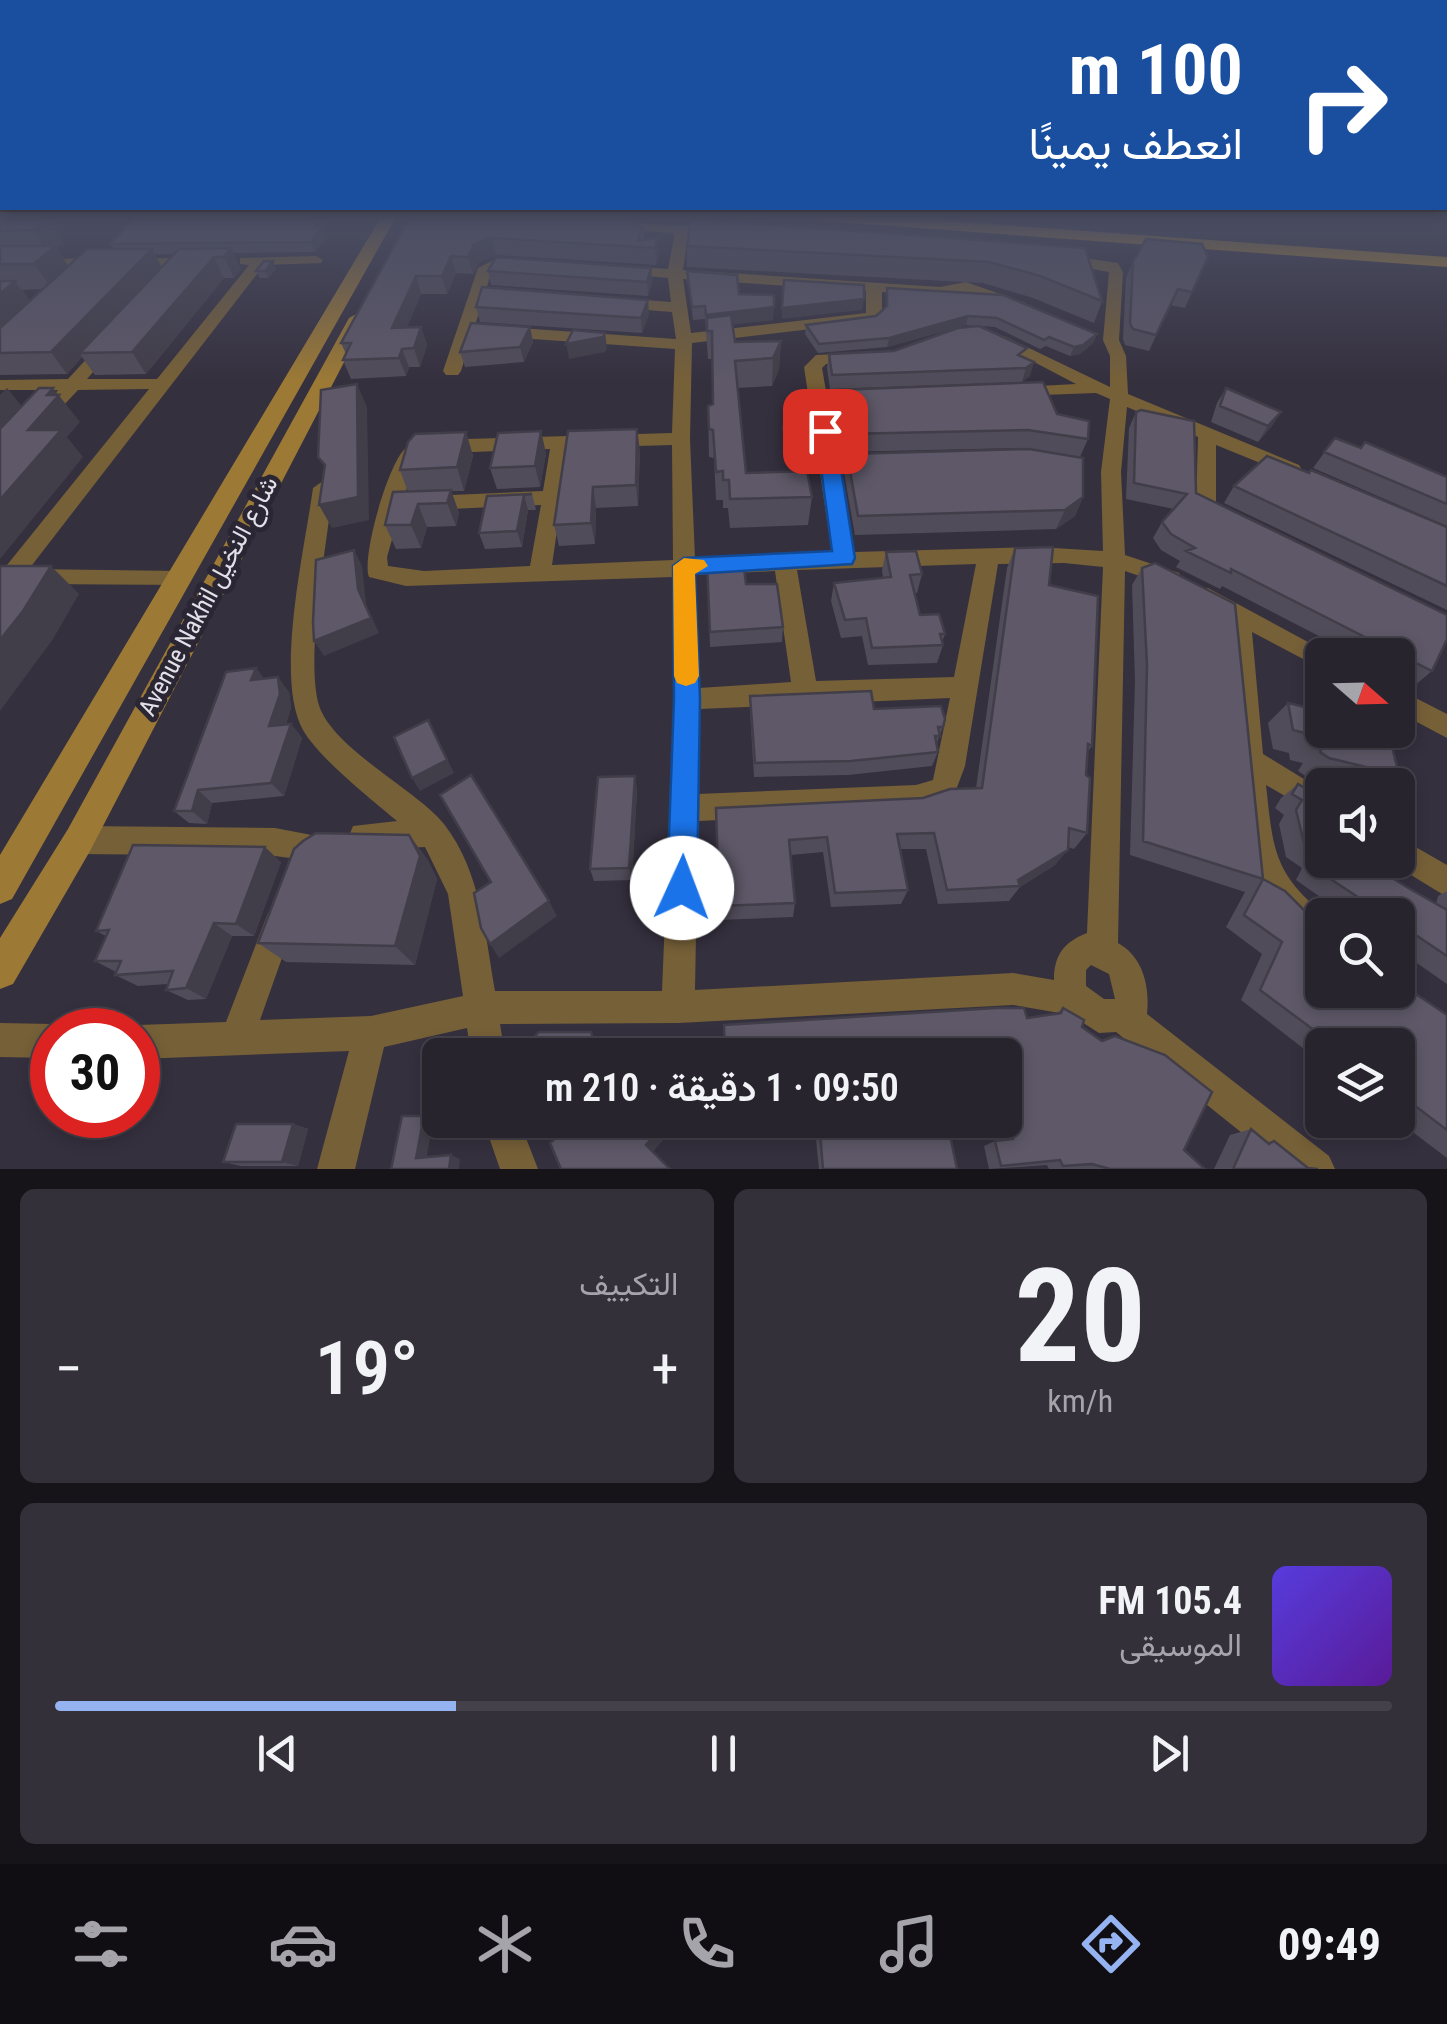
<!DOCTYPE html>
<html lang="ar">
<head>
<meta charset="utf-8">
<style>
	:root { --surface:#28242e; --page:#34303a; --text:#f1f3f6; --muted:#a5a4aa; --line:#44414a; --accent:#95b2f1 }
	body { margin:0; font-family:"Roboto Condensed",Vazirmatn,sans-serif; background:var(--page); color:var(--text); direction:rtl; height:100vh; display:flex; flex-direction:column; font-size:38px; white-space:nowrap }
	* { box-sizing:border-box; margin:0 }
	p { font-size:32px; color:var(--muted) }
	.icon { flex:none; width:55px; height:55px; fill:none; stroke:currentColor; stroke-width:2; stroke-linecap:round; stroke-linejoin:round }
	.map { position:relative; height:1169px; overflow:hidden; direction:ltr }
	.side { display:flex; flex-direction:column; gap:20px; padding:20px; background:#161419; flex:1 }
	.side>* { flex:none }
	.guide { position:absolute; left:0px; top:0px; width:1448px; height:210px; box-shadow:0 5px 15px #0003,0 0 0 2px var(--line); direction:rtl; background:#1a4fa0; color:#fff; overflow:hidden }
	.needle { width:65px; rotate:110deg }
	.controls { position:absolute; left:1305px; top:638px; display:grid; gap:20px }
	.controls a { display:grid; place-items:center; width:110px; height:110px; border-radius:15px; background:var(--surface); box-shadow:0 5px 15px #0003,0 0 0 2px var(--line); font-size:50px }
	.speed { position:absolute; left:30px; top:1008px; display:flex; gap:20px; font-size:50px; font-weight:700; text-align:center }
	.speed>* { display:grid; place-content:center; width:130px; height:130px; border-radius:50%; background:var(--surface); box-shadow:0 5px 15px #0003,0 0 0 2px var(--line); line-height:1 }
	.speed .limit { border:15px solid #d22; background:#fff; color:#111 }
	.pin { position:absolute; display:grid; place-items:center; width:85px; height:85px; color:#fff; margin:-42px; border-radius:20px; box-shadow:0 5px 15px #0006 }
	.me { position:absolute; width:110px; margin:-55px; rotate:2deg; stroke-linejoin:round; filter:drop-shadow(0 0 8px #0008) }
	.turn { display:flex; align-items:center; gap:35px; height:210px; padding:0 40px; font-size:45px }
	.turn .icon { width:130px; height:130px; stroke-width:2.5 }
	.turn b { display:block; font-size:70px; line-height:85px }
	.big { font-size:75px; font-weight:600; line-height:1.1 }
	.side .card { flex:1; display:flex; flex-direction:column; justify-content:center; gap:15px; min-width:0; padding:0 35px; border-radius:15px; background:var(--page) }
	.side .dial { align-items:center; gap:0 }
	.dial b { font-size:130px; line-height:1 }
	.song { display:flex; align-items:center; gap:30px }
	.cover { width:120px; height:120px; border-radius:15px; background:linear-gradient(135deg,hsl(250 70% 55%),hsl(270 70% 35%)) }
	.played { height:10px; border-radius:5px; background:linear-gradient(90deg,var(--accent) 30%,var(--line) 30%) }
	.keys { display:flex; justify-content:space-around; direction:ltr }
	.heat { display:flex; justify-content:space-between; align-items:center; font-size:55px; direction:ltr }
	.side .tiles { flex:1; display:grid; gap:20px; grid-template-columns:1fr 1fr }
	.card:last-child { grid-column:span 2 }
	.trip { position:absolute; left:422px; top:1038px; width:600px; height:100px; border-radius:15px; background:var(--surface); box-shadow:0 5px 15px #0003,0 0 0 2px var(--line); font-weight:600; line-height:100px; text-align:center; direction:rtl }
	.dock { display:flex; height:160px; justify-content:space-around; align-items:center; background:#100e12; color:var(--muted) }
	.dock .icon { width:70px; height:70px }
	.dock .current { color:var(--accent) }
	.dock b { font-size:45px; color:var(--text) }
	.map>svg:first-child { display:block }
	.lines { fill:none; stroke-linecap:round; stroke-linejoin:round }
	.street { fill:#766038; fill-rule:evenodd }
	.secondary { fill:#9c7935; fill-rule:evenodd }
	.primary { fill:#b88c2e; fill-rule:evenodd }
	.wall { fill:#514c59; fill-rule:evenodd }
	.shaded-wall { fill:#423e49 }
	.building { fill:#5e5868; stroke:#423e49; stroke-width:2.5 }
	.route { fill:#1a73e8; stroke:#114b97; stroke-width:2.5 }
	.slow { fill:#f59e0b }
	.labels { text-anchor:middle; dominant-baseline:central; stroke-width:10; stroke-linejoin:round; paint-order:stroke }
	.street-label { font-size:25px; fill:#e3e0e9; stroke:#2b2633 }
</style>
</head>
<body>
<div class="map">
<svg width="1447" height="1169" viewBox="0 0 1447 1169">
	<rect width="100%" height="100%" fill="#35303e"/>
	<g class="lines">
		<path class="street" d="M617,222L725,229L727,232L720,236L688,234L683,270L940,287L966,282L1026,303L1018,308L965,292L940,297L882,292V315L872,322L692,343L690,439L695,559L832,553L804,367L816,355L857,353L863,354V362L826,364L822,368L854,552L1037,547L1103,551L1101,472L1110,399L1096,393L1014,396V388L1020,387L1076,384L990,339L1004,336L1110,387V356L1103,340L1109,272L1056,262L1054,259L1061,255L1118,263L1123,272L1119,340L1126,356L1128,394L1299,465L1302,470L1299,475L1292,476L1216,445V503L1234,516L1231,521H1217L1196,507L1198,437L1127,407L1121,472L1125,555L1179,573L1182,579L1171,587L1125,571L1118,943C1143,957 1150,986 1147,1014L1329,1156L1335,1169H1287L1116,1032L1099,1033L1071,1015L1013,1005L678,1023L500,1024L505,1055H471L467,1028L384,1047L355,1169H317L349,1051L138,1059V1030H126L138,1025L226,1022L268,913L279,909L290,913L294,924L260,1020L371,1016L463,996L448,894L425,847L363,850L353,846L349,836L353,826L397,821C372,800 318,757 303,730C274,678 305,548 313,488L323,481L333,488C327,545 306,650 318,702C329,747 416,789 444,824C481,872 485,934 495,991H662L674,699L673,577L406,586L369,577C361,558 389,459 407,447C413,443 424,442 431,440L672,433L675,349L503,337L495,332L503,327L676,339L672,312L620,308L612,303L620,298L671,302L668,278L624,274L617,270L624,266L668,269L675,233L612,229L610,226ZM683,279L866,291V313L691,333ZM672,445L673,560L552,565L569,448ZM550,449L543,491L428,496L418,503L428,510L541,505L530,566L424,571L388,566L387,557L414,463L422,454ZM1064,563L1103,567L1087,933C1064,942 1054,955 1054,980L1013,973L695,990L698,821L916,811L953,798L965,766L998,564ZM976,564L954,677L816,681L797,570ZM775,571L791,682L699,688L695,575ZM950,698L933,780L916,785L698,794L700,709ZM1091,965L1109,974L1115,999H1104L1086,986V970Z
			M316,256L323,260L321,263L264,265L29,569L180,571L188,573L191,579L188,585L33,584L23,577L11,584L3,582L0,576L3,570L149,389L78,390L49,421L43,423L34,417L58,390H0V380L68,379L103,341L109,340L117,345L87,379H157L249,265L240,264V258Z
			M0,259L193,258L200,262L193,266L0,267Z
			M496,259L522,261L529,265L522,269L492,270L461,371L458,375H446L443,371L478,268Z
			M1208,588L1332,655H1322V669L1252,632L1263,754L1322,790V818L1266,785C1273,848 1273,873 1325,915L1322,948L1300,934L1272,906L1258,884L1243,847L1227,618L1200,603L1197,597L1200,591Z
			M1398,689L1447,714V738L1398,712Z
			M79,826L275,828L322,837L327,847L322,857L312,861L275,856L79,854L69,850L65,840L69,830Z
			M1398,837L1447,865V897L1388,861L1398,860Z
			M0,1023L52,1024L64,1030H52V1058L0,1057Z
			M483,1120H519L538,1169H500Z"/>
		<path class="secondary" d="M381,217H396L12,899L0,904V855Z
			M358,313L367,318L90,851L13,984L0,989V938L68,829L349,318Z"/>
		<path class="primary" d="M817,217H892L1447,257V267L824,221Z"/>
	</g>
	<path class="wall" d="M0,217H61L63,220L54,228L63,243L57,248L68,266L113,249L110,244L322,232L325,239L315,252L233,253L241,269L234,278H224L146,374L95,375L82,357L67,374L0,375ZM154,254H174L162,267ZM43,289L30,301L22,290Z
		M410,217L643,227L644,240L657,238L659,256L656,265L496,255L479,262L473,274L456,273L447,294H421L407,327H421L427,345L420,367H409L406,376L351,379L343,360L346,354L341,343Z
		M687,246L1085,248L1102,301L1094,323L1033,298L983,283L687,267Z
		M273,261L276,269L268,278H260L256,271Z
		M1133,262L1192,292L1185,308L1170,305L1149,351L1125,345L1123,339L1126,278Z
		M651,268L652,282L648,296L491,285L488,271Z
		M687,271L739,294L773,320L733,324L735,342L781,341L779,369L772,386L738,388L746,473L812,497L808,525L730,528L728,508H723V500H716L714,458L709,457L708,406L713,404L712,359H708L705,319L693,320Z
		M887,288L1097,334L1093,343L1080,354L1070,356L1046,346L1040,349L995,327L980,326L1024,357L1030,376L1022,382L830,389L827,368L829,354L894,351L978,326L966,325L887,347L818,353L805,334L806,325L876,316L886,308Z
		M476,307L649,314L642,333L480,322Z
		M530,327L533,342L524,362L465,367L460,352Z
		M1226,388L1281,412L1271,427L1258,442L1211,422L1217,403Z
		M836,390L1057,414L1088,439L1080,457L1022,448L841,452L833,408Z
		M1136,412L1196,493L1432,671L1414,686L1398,677V655H1322V730L1399,775L1386,785H1341L1307,777L1298,771L1303,763L1290,760L1289,753L1273,749L1268,723L1288,703L1313,709L1305,664L1325,644L1339,651L1342,648L1222,586L1220,589L1176,567L1180,561L1161,550L1153,538L1162,522L1174,509L1126,499L1129,428Z
		M783,427L815,444L814,452H786Z
		M568,431L640,450L638,506L596,508L595,544L559,546L554,525Z
		M466,432L473,456L464,491H451L459,513L456,526L427,527L421,548L396,549L385,525L408,492L400,470Z
		M1335,438L1361,448L1447,477V526L1313,468Z
		M546,453L540,487L497,489L490,468Z
		M847,454L1083,497L1075,516L1056,529L855,535L844,473Z
		M1234,486L1447,527V610L1224,503Z
		M532,494L536,510H528L522,547L485,549L479,533L487,496Z
		M1015,548L1049,585L1092,746L1087,752L1086,775L1087,833L1074,849L1068,847L1055,865L1020,887L1009,901L938,904L926,849H900L908,890L901,904L831,907L823,852L791,855L795,903L793,917L719,920L716,808L923,798L976,788L1007,568Z
		M886,552L922,574L917,593H914L920,615L945,634L942,642L943,645L937,663L868,665L862,636L841,638L831,601L834,583L883,578L882,570Z
		M707,562L746,584L783,627L782,642L710,647Z
		M1142,568L1263,879L1245,892L1130,855L1135,681L1132,585Z
		M256,668L264,679L289,692L291,708L286,724H291L302,738L284,796L212,803L207,824L189,823L174,811Z
		M750,696L874,709L943,727L936,745L938,752L932,766L848,775L754,777L750,711Z
		M1298,784L1370,864L1436,904L1438,896L1447,891V984L1398,950V915H1346L1296,880L1302,868L1286,857L1279,824L1284,815L1275,808L1281,798Z
		M637,789L632,880L594,881L590,869Z
		M409,835L427,859L437,879L415,965L286,962L258,943Z
		M281,862L254,936H232L206,999L188,1000L166,990L168,984L138,986L115,975L116,972L95,961L106,936L96,931Z
		M1263,879L1319,925L1405,981L1410,990L1447,1015V1158L1397,1120L1398,1045H1322V1063L1241,1000L1262,954L1226,927L1245,892Z
		M1063,1008L1082,1027L1184,1150L1205,1169H1049L1047,1165L989,1169L984,1146L995,1141H1001L996,1120H1005V1055L1027,1018L1055,1014Z
		M814,1120H947L957,1169H819Z
		M293,1124L308,1129L298,1166H241L223,1162Z
		M1251,1129L1267,1142L1274,1141L1308,1168L1318,1169H1214L1230,1135Z"/>
	<path class="shaded-wall" d="M21,217H61L63,220L54,228L63,243L57,248L71,271L52,289L34,264L48,252L33,230Z
		M322,217H334L322,232L325,239L315,252L311,242L313,228Z
		M492,238L496,255L479,262L473,274L468,257L474,244Z
		M657,238L659,256L656,265L655,248Z
		M231,248L241,269L234,278L224,257Z
		M152,249L163,270L80,353L82,357L67,374L51,352Z
		M451,256L456,273L447,294L442,276Z
		M214,257L224,278L146,374L132,352Z
		M273,261L276,269L268,278L265,271Z
		M651,268L652,282L648,296L647,282Z
		M416,276L421,294L399,346L392,328Z
		M15,281L34,307L0,339V294Z
		M864,299L862,310L782,319V308Z
		M648,300L649,314L642,333L641,318Z
		M774,307L773,320L706,328V315Z
		M968,316L966,325L887,347L889,338Z
		M421,327L427,345L420,367L414,348Z
		M530,327L533,342L524,362L520,347Z
		M605,333L607,348L605,352L569,359L566,344Z
		M1097,334L1093,343L1080,354L1070,356L1074,347Z
		M781,341L779,369L772,386L773,358Z
		M402,349L409,367L406,376L399,358Z
		M1034,362L1030,376L1022,382L1026,368Z
		M357,384L367,407L369,520L332,528L319,505Z
		M7,388L29,415L0,446V395Z
		M53,388L80,422L67,437L83,457L0,559V500L28,430L47,395Z
		M1281,412L1271,427L1258,442L1268,426Z
		M637,429L640,450L638,506L636,485Z
		M541,431L546,453L540,487L535,466Z
		M466,432L473,456L464,491L457,467Z
		M593,487L596,508L595,544L591,523Z
		M451,490L459,513L456,526L447,503Z
		M524,495L528,510L522,547L517,531Z
		M1083,497L1075,516L1056,529L1065,510Z
		M418,504L427,527L421,548L411,525Z
		M354,550L362,566L366,604L379,633L324,656L314,641L358,589Z
		M51,566L79,594L53,639L0,711V640Z
		M256,668L267,683L251,680Z
		M278,677L289,692L291,708L281,740L269,726Z
		M428,720L454,773L420,791L412,778Z
		M291,724L302,738L284,796L271,783Z
		M635,776L637,789L632,880L629,868Z
		M198,790L212,803L207,824L192,811Z
		M409,835L427,859L437,879L415,965L395,946Z
		M265,847L281,862L254,936L236,924Z
		M1068,850L1055,865L1020,887L1018,880Z
		M549,901L557,916L499,958L490,944Z
		M214,923L232,936L206,999L186,988Z
		M591,1032L600,1047L602,1055H598Z
		M424,1116L433,1121L426,1161L416,1158Z
		M515,1120H537L526,1128Z
		M668,1120H681L651,1154L646,1145Z
		M293,1124L308,1129L298,1166L282,1162Z
		M451,1155L460,1159L459,1169H449Z"/>
	<path class="building" d="M0,217H21L20,218H47L33,230L0,231Z
		M136,217H322L313,228H321L311,242L110,244Z
		M410,217L625,218L636,221L633,226L643,227L638,241L657,238L655,248L492,238L474,244L468,257L451,256L442,276H416L392,328L421,327L414,348L402,349L399,358L343,360L351,343H341Z
		M691,219L1085,248L1102,301L1040,276L989,262L687,246Z
		M1146,239L1202,244L1208,257L1192,292L1178,289L1156,335L1133,329L1130,323L1133,262Z
		M0,246H55L34,264H0Z
		M231,248L224,257H214L132,352L80,353L179,249Z
		M87,249H152L51,352L0,353V328Z
		M496,257L651,268L647,282L488,271Z
		M264,261H273L265,271H256Z
		M687,271L737,275L739,294L774,295V307L706,315L705,306L692,307Z
		M784,280L864,285V299L782,308Z
		M0,281H15L0,294Z
		M482,287L648,300L641,318L476,307Z
		M887,288L1003,295L1097,334L1083,345L1074,347L1049,337L1044,340L997,318L968,316L889,338L819,344L806,325L876,316L887,306Z
		M731,315L735,342L781,341L773,358L735,361L746,473L807,471L812,497L730,499L729,480H723V471L716,472L713,430L709,429L708,406L713,404L712,331H707V318Z
		M471,323L530,327L520,347L460,352Z
		M979,326L1027,348L1018,355L1034,362L1026,368L832,375L829,354L894,351L958,328Z
		M573,330L605,333L603,337L566,344Z
		M1043,382L1057,414L1089,421L1088,439L1028,430L844,434L836,390Z
		M357,384L358,497L319,505L325,465L318,457L321,390Z
		M39,388H53L47,395H59L28,430H61L0,500V429Z
		M1226,388L1281,412L1268,426L1220,406Z
		M1141,410L1194,421L1196,493L1447,615V639L1432,671L1231,569V573L1186,551L1195,548L1171,534L1162,522L1187,494L1134,483L1136,412Z
		M812,426L815,444L786,445L783,427Z
		M637,429L636,485L593,487L591,523L554,525L568,431Z
		M541,431L535,466L490,468L498,433Z
		M466,432L457,467L400,470L408,442L415,434Z
		M1335,438L1361,448L1365,442L1447,477V504L1324,452Z
		M1029,449L1083,458V497L1065,510L858,516L847,454Z
		M1267,456L1309,473L1311,470L1447,527V586L1234,486Z
		M451,490L447,503L418,504L411,525H385L393,492Z
		M532,494L524,495L517,531L479,533L487,496Z
		M1053,547L1049,585L1098,596L1092,746L1088,744L1086,775L1090,778L1087,833L1069,828L1068,850L1018,880L1020,886L947,890L934,833L897,834L908,890L835,893L827,837L789,840L795,903L719,906L716,808L923,798L950,789L982,788L1015,548Z
		M354,550L358,589L371,618L314,641L313,622L316,560Z
		M916,551L922,574L910,575L920,615L939,614L945,634H940L943,645L872,648L866,618L845,620L834,583L891,577L886,552Z
		M743,560L746,584H777L783,627L710,632L707,562Z
		M1155,563L1235,604L1263,879L1143,841L1147,665L1142,568Z
		M0,566H51L23,611L0,640Z
		M1346,643L1367,648L1369,655H1327L1325,644L1343,652Z
		M256,668L251,680L278,677L280,694L269,726L291,724L271,783L198,790L192,811H174L226,672Z
		M871,691L874,709L941,706L945,719L943,727H938L940,736H935L938,752L851,761L755,763L750,696Z
		M1288,703L1322,711V730H1388L1399,775L1329,758L1320,752L1324,744L1311,741L1309,734L1293,730Z
		M428,720L447,760L412,778L394,737Z
		M471,775L549,901L490,944L481,928L474,893L491,882L440,795Z
		M635,776L629,868L590,869L598,777Z
		M1298,784L1322,798V860H1372L1370,864L1410,889L1447,910V956L1398,923V915H1385L1314,868L1320,855L1304,843L1296,810L1302,800L1292,794Z
		M316,833L409,835L420,856L395,946L258,943L294,849L303,841Z
		M133,845L265,847L236,924L214,923L186,988L166,990L173,971L115,975L121,961H95L109,930L96,931Z
		M1263,879L1285,891L1322,928V990H1398V970L1407,976L1405,981L1410,990L1447,1015V1130L1398,1093V1045H1334L1260,990L1282,942L1244,915Z
		M996,1008H1024L1027,1018L1061,1013L1063,1008L1084,1020L1082,1027L1102,1041L1115,1036L1165,1055L1212,1092L1184,1150L1205,1169H1110L1092,1164L1063,1166L1060,1160L1001,1166L995,1141L1013,1139L1005,1106V1055H725L724,1025Z
		M539,1032H591L598,1055H517Z
		M402,1116H424L416,1158L451,1155L449,1169H391Z
		M575,1120H668L646,1145L670,1169H561L550,1143Z
		M819,1120H947L957,1169H823Z
		M236,1124H293L282,1162H223Z
		M1251,1129L1269,1144L1274,1141L1308,1168L1318,1169H1233Z"/>
	<linearGradient id="sky" x2="0" y2="1"><stop stop-color="#1d1a22"/><stop offset="0.57" stop-color="#4b4e63"/><stop offset="1" stop-color="#4b4e63" stop-opacity="0"/></linearGradient>
	<rect width="1447" height="381" fill="url(#sky)"/>
	<path class="route" d="M825,425L835,431L855,558L852,564L695,574L700,699L697,888L693,898L682,903L671,898L667,888L674,699L673,566L684,558L832,551L816,431Z"/>
	<path class="slow" d="M684,558L704,560L708,566L695,574L699,676L695,683L686,686L677,683L674,676L673,566Z"/>
	<g class="labels">
		<g class="street-label">
			<text transform="translate(208 596) rotate(-62)">Avenue Nakhil شارع النخيل</text>
		</g>
	</g>
</svg>
<div class="controls">
<a><svg class="needle" viewBox="-14 -14 28 28"><path d="M0-13l5 13h-10z" fill="#e53935"/><path d="M0 13l5-13h-10z" fill="#a5a4aa"/></svg></a>
<a><svg class="icon" aria-label="sound" viewBox="0 0 24 24"><path d="M4 9h4l5-4v14l-5-4H4zM17 9q2 3 0 6"/></svg></a>
<a><svg class="icon" aria-label="search" viewBox="0 0 24 24"><circle cx="10" cy="10" r="6"/><path d="M15 15l6 6"/></svg></a>
<a><svg class="icon" aria-label="layers" viewBox="0 0 24 24"><path d="M12 4l9 5-9 5-9-5zM3 14l9 5 9-5"/></svg></a>
</div>
<div class="speed"><div class="limit">30</div></div>
<div class="pin" style="left:825px;top:431px;background:#d93025"><svg class="icon" aria-label="arrive" viewBox="0 0 24 24"><path d="M6 21V4h12l-3 4 3 4H6"/></svg></div>
<svg class="me" style="left:682px;top:888px" viewBox="-20 -20 40 40"><circle r="19" fill="#fff"/><path d="M0-13L10 11 0 6-10 11z" fill="#1a73e8"/></svg>
<div class="trip">09:50 · 1 دقيقة · 210 m</div>
<div class="guide">
<div class="turn"><svg class="icon" aria-label="right" viewBox="0 0 24 24"><path d="M7 20v-9h11M14 6l5 5-5 5"/></svg><div><b>100 m</b>انعطف يمينًا</div></div>
</div>
</div>
<section class="side">
<div class="tiles">
<div class="card dial"><b>20</b><p>km/h</p></div>
<div class="card"><p>التكييف</p>
<div class="heat"><a>−</a><b class="big">19°</b><a>+</a></div>
</div>
<div class="card">
<div class="song"><i class="cover"></i><div><b>105.4 FM</b><p>الموسيقى</p></div></div>
<div class="played"></div>
<div class="keys"><svg class="icon" aria-label="previous" viewBox="0 0 24 24"><path d="M18 5L8 12l10 7zM5 5v14"/></svg><svg class="icon" aria-label="pause" viewBox="0 0 24 24"><path d="M8 5v14M16 5v14"/></svg><svg class="icon" aria-label="next" viewBox="0 0 24 24"><path d="M6 5l10 7-10 7zM19 5v14"/></svg></div>
</div>
</div>
</section>
<nav class="dock">
<b>09:49</b>
<svg class="icon current" aria-label="directions" viewBox="0 0 24 24"><path d="M12 3l9 9-9 9-9-9zM9 14v-3h6M13 9l2 2-2 2"/></svg>
<svg class="icon" aria-label="music" viewBox="0 0 24 24"><path d="M9 18V5l10-2v13"/><circle cx="6" cy="18" r="3"/><circle cx="16" cy="16" r="3"/></svg>
<svg class="icon" aria-label="phone" viewBox="0 0 24 24"><path d="M5 4h4l2 5-3 2q2 4 5 5l2-3 5 2v4C11 20 4 13 5 4z"/></svg>
<svg class="icon" aria-label="climate" viewBox="0 0 24 24"><path d="M12 3v18M4 7l16 10M4 17L20 7"/></svg>
<svg class="icon" aria-label="car" viewBox="0 0 24 24"><path d="M5 17H2v-5l4-1 3-4h7l3 4 3 1v5h-3M9 17h6M6 11h13"/><circle cx="7" cy="17" r="2"/><circle cx="17" cy="17" r="2"/></svg>
<svg class="icon" aria-label="filters" viewBox="0 0 24 24"><path d="M4 7h16M4 17h16"/><circle cx="9" cy="7" r="2"/><circle cx="15" cy="17" r="2"/></svg>
</nav>
</body>
</html>
